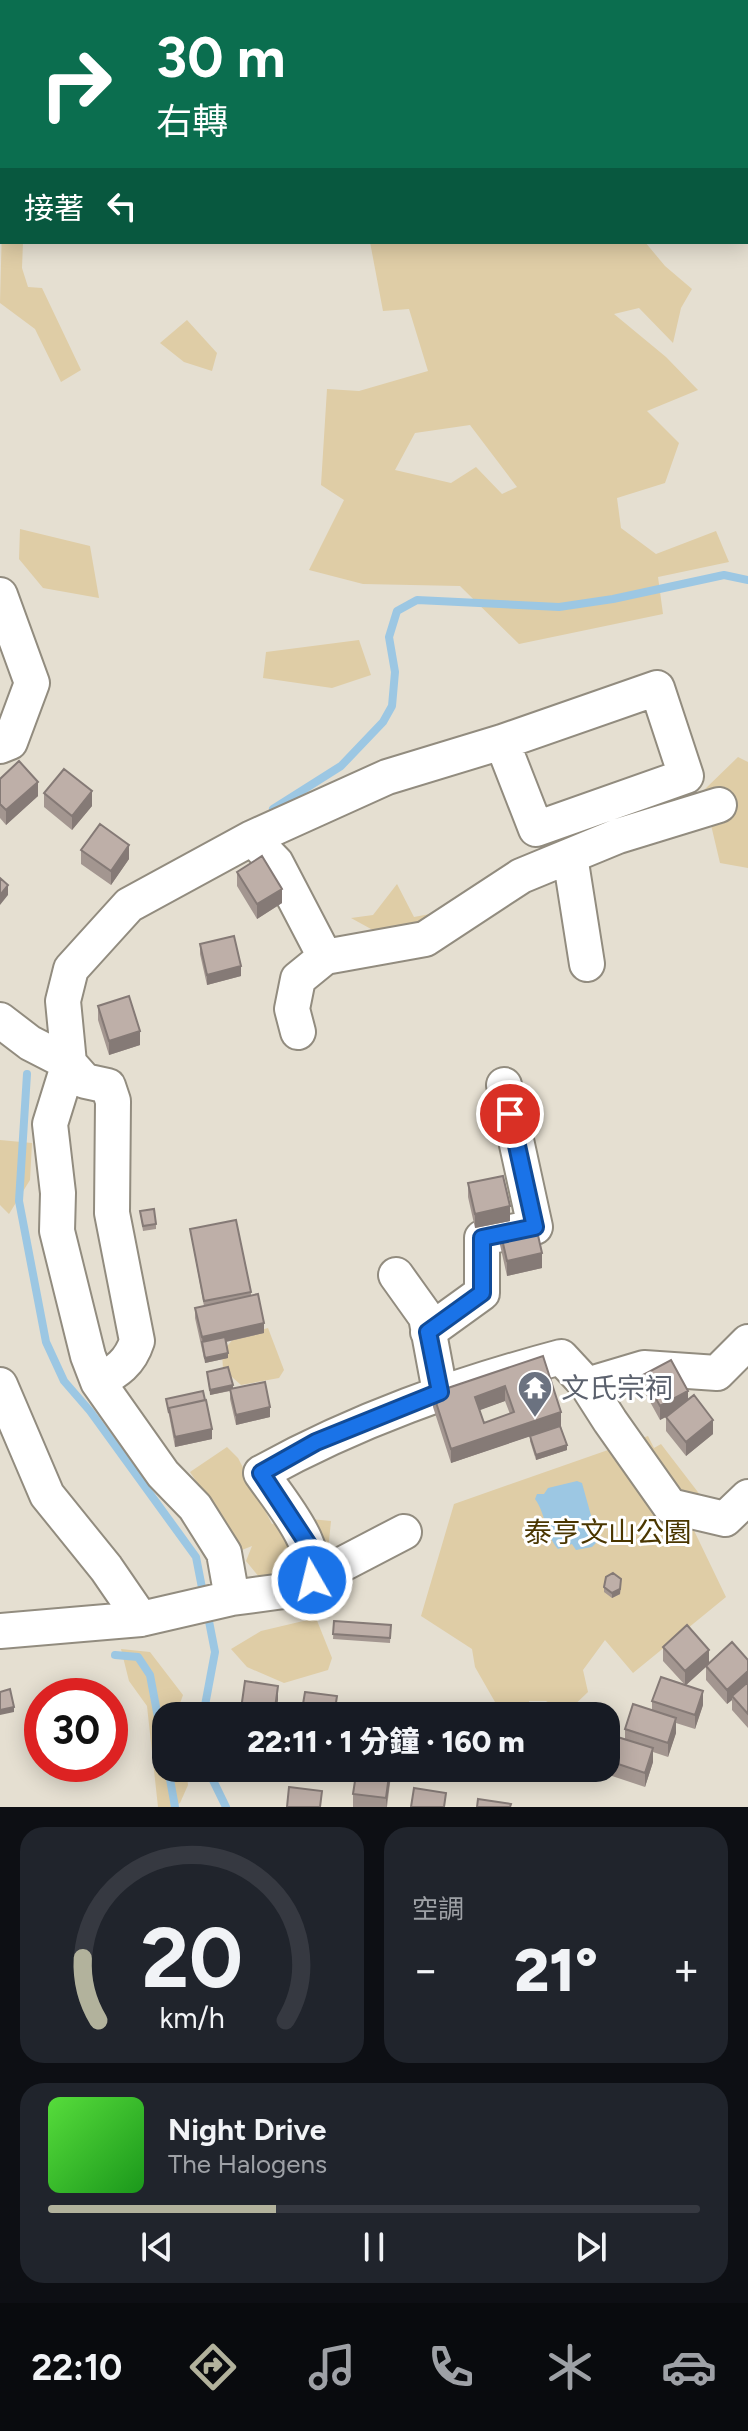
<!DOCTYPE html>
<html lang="zh-TW">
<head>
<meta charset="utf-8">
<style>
	:root { --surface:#171b24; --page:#20242c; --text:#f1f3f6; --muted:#9ea1a6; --line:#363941; --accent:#b2b29c }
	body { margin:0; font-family:Figtree,"Noto Sans TC",sans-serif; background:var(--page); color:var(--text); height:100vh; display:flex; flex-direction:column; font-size:30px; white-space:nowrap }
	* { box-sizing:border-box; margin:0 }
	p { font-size:26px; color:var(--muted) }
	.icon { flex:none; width:44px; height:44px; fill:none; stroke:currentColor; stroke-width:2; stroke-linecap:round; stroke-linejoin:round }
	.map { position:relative; height:1807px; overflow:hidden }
	.side { display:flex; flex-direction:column; gap:20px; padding:20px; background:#0d0f14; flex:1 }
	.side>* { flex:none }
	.top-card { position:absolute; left:0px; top:0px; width:748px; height:244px; box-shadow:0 4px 20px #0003; background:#0b6e4f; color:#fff; overflow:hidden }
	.speed { position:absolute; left:24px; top:1678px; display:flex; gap:16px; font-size:40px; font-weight:700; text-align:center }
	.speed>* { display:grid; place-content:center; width:104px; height:104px; border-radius:50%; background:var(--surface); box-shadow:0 4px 20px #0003; line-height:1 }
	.speed .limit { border:12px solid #d22; background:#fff; color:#111 }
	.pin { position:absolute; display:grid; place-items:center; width:68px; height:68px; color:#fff; margin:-34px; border:4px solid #fff; border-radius:50%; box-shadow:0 2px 8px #0007 }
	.me { position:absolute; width:88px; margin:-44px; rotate:352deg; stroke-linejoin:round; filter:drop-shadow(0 0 6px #0008) }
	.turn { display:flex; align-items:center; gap:28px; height:168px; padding:0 24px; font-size:36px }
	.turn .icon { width:104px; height:104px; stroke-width:2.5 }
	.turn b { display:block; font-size:56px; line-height:68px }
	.then { display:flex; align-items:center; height:76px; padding:0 24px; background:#0003; gap:16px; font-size:30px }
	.big { font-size:60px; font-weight:800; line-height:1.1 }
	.side .widget { flex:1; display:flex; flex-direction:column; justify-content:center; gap:12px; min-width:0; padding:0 28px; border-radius:24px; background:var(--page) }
	.side .dial { align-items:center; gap:0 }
	.dial svg { height:208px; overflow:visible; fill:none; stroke:var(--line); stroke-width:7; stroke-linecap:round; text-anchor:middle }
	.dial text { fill:var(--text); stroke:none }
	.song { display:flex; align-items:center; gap:24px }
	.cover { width:96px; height:96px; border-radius:12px; background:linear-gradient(135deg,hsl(110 70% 55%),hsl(120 70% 35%)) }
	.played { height:8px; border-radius:4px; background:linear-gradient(90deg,var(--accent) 35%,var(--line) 35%) }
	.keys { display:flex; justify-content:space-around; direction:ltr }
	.heat { display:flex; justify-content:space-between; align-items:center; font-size:44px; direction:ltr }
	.side .tiles { flex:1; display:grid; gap:20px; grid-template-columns:1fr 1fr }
	.widget:last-child { grid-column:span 2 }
	.trip { position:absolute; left:152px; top:1702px; width:468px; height:80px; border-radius:24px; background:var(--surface); box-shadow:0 4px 20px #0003; font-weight:800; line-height:80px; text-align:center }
	.menu { display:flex; height:128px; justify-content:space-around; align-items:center; background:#090b0e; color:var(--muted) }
	.menu .icon { width:56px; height:56px }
	.menu .current { color:var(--accent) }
	.menu b { font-size:36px; color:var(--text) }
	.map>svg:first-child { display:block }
	.green { fill:#dfcda6; fill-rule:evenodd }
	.water { fill:#9cc7e3 }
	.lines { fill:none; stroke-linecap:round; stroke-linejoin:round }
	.stream { stroke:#9cc7e3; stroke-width:8 }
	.minor-casing { stroke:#928c7f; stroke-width:38 }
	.minor { stroke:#fff; stroke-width:34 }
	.wall { fill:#a39690; fill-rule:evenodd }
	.shaded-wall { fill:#857a76 }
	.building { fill:#beafa8; stroke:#857a76; stroke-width:2; fill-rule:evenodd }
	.route-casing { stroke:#114b97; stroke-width:20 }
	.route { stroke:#1a73e8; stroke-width:14 }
	.labels { text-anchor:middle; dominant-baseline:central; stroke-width:6; stroke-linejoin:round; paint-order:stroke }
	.worship-label { font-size:28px; fill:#5b616d; stroke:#fff; text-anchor:start }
	.park-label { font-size:28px; fill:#4a3600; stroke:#fff }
</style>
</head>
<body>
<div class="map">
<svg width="748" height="1807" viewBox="0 0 748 1807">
	<rect width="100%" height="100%" fill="#e5dfd1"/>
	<path class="green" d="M243,0H733L734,2H246Z
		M2,226V242H23L22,268L28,287L42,288L81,370L61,382L35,329L0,303Z
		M370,242H645L665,266L692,289L681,308L673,343L639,308L614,314L666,357L698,390L647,411L679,443L665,483L617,498L621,528L656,554L716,531L729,562L658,577L663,614L519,644L460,586L363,584L309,570L344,500L321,485L327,389L359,391L428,371L409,309L383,311ZM470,425L517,487L502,494L476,467L451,483L395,470L415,433Z
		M187,320L217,353L212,371L184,362L160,343Z
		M20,529L90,546L99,598L43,588L19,559Z
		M359,640L371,675L332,688L263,678L266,652Z
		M738,757L748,762V868L720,863L703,791Z
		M397,884L414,917L430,914L460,929L434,954L371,929L351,918L373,915Z
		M0,1140L32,1143L30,1180L9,1214L0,1205Z
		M268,1328L284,1370L279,1378L241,1385L223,1369L222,1352L235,1337Z
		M648,1436L654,1448L661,1444L704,1500L687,1516L726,1597L633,1673L605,1640L583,1670L588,1692L566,1713L546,1701H529V1716H503L475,1667L472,1649L421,1616L454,1504Z
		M227,1447L238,1458L272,1524L300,1518L331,1521L327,1561L294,1570L264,1583L246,1561L252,1546L242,1550L190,1472Z
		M316,1618L332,1658L328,1670L284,1683L247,1667L231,1649L261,1631Z
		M121,1649L150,1652L183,1695L178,1709L179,1716H166V1768H186L188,1785L180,1803L173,1807H158L147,1706L129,1681Z"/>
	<path class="water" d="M577,1481L582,1483L592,1519L590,1524L595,1527L596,1543L592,1547L576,1550L572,1544L558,1549C545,1535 546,1514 535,1499L537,1494H544L548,1488Z"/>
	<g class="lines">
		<path class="stream" d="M217,2V0
			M0,209L2,208
			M273,809L341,766L383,722L392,706L395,672L389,637L397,611L417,600L559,607L613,599L724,575L748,580
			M27,1074L19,1201L46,1342L64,1381L90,1411L196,1557L204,1598
			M115,1655L138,1657L150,1675L166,1760
			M203,1716L215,1652L207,1611
			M168,1768L175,1807
			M207,1768L226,1807"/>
		<defs>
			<path id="minor" d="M0,595L32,683L10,742L0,746
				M252,838L276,863L325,957L425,939L521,876L618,836L719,805
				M570,856L587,964
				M0,1020L30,1043L69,1063L85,1081L108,1086L113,1101L112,1213L137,1341C130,1363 117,1371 98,1382
				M298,1032L292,1009L298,979L325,957
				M396,1275L426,1317L440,1392
				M428,1332L482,1293V1238L535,1227L504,1085
				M0,1385L47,1495L106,1568L141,1619
				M587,1385L644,1368L717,1373L748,1342
				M312,1580L404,1532
				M232,1598L306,1588C329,1556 280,1501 261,1473C357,1420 456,1385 561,1357L587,1385L610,1421L670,1506L725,1519L748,1497
				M0,1631L141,1619L232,1598L224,1553L195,1507L163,1474L98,1382L88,1356L57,1231L58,1193L50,1124L69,1063L63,1001L71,969L129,905L252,838L387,777L502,742L657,688L686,776L536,829L502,742"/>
		</defs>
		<use href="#minor" class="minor-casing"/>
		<use href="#minor" class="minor"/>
	</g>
	<path class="wall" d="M0,779L38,796L6,825L0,818Z
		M44,793L92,806L72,830L44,807Z
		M81,850L129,859L111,885L81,864Z
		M237,872L282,903L257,919L237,886Z
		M200,944L241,976L207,985L200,954Z
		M98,1006L140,1045L109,1055L98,1020Z
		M468,1183L510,1221L475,1228L468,1197Z
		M140,1211L156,1224V1229L143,1231Z
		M190,1229L251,1292V1295L264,1333L226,1342L228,1358L205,1363L195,1318V1308L204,1306Z
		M500,1230L542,1268L507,1276L500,1245Z
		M543,1356L567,1450L536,1460L530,1441V1436L451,1463L433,1407V1393ZM505,1401L510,1414L484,1423L479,1410Z
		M207,1372L233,1389L270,1417L236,1425L230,1399V1391L210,1395Z
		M643,1375L688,1400L713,1434L686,1456L666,1431V1417L660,1420L643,1389Z
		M166,1399L212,1439L175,1447Z
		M621,1585L620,1594L612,1598L604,1592V1587Z
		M334,1621L391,1625L390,1643L333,1639Z
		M663,1647L709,1663L748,1660V1728L732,1710V1700L727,1704L706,1680V1667L686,1685L703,1705L695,1729L676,1723V1733L668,1757L653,1752V1762L645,1787L603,1773V1768H606V1749L625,1739V1729L652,1711V1701L685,1685L663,1661Z
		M294,1768H329L327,1781L294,1776Z
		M392,1768L387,1807H353V1794Z"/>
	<path class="shaded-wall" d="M38,782V796L6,825V810Z
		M92,791V806L72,830V816Z
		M129,845V859L111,885V871Z
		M8,885V895L0,905V895Z
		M282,889V903L257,919V904Z
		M241,966V976L207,985V975Z
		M140,1031V1045L109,1055V1041Z
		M510,1206V1221L475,1228V1214Z
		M542,1253V1268L507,1276V1261Z
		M264,1323V1333L203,1347L202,1337Z
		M228,1353V1358L205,1363V1358Z
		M233,1385V1390L210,1395V1390Z
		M505,1386V1401L475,1412V1397Z
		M688,1391V1405L660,1420V1406Z
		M270,1407V1417L236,1425V1415Z
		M561,1412V1426L451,1463V1449Z
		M713,1420V1434L686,1456V1442Z
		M212,1429V1439L175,1447V1437Z
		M567,1445V1450L536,1460V1455Z
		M621,1579L620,1594L612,1598V1593Z
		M709,1650V1664L685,1686V1671Z
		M748,1671V1686L732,1696V1700L727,1704V1690Z
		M278,1686V1700L276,1716H274Z
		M703,1691V1705L695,1729V1715Z
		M14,1707V1712L0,1715V1710Z
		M676,1718V1733L668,1757V1743Z
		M653,1748V1762L645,1787V1773Z
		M390,1768H392L386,1807V1798Z"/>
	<path class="building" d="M19,761L38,782L6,810L0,804V779Z
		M64,769L92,791L72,816L44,793Z
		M100,824L129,845L111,871L81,850Z
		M262,856L282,889L257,904L237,872Z
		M0,878L8,885L0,895Z
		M234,936L241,966L207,975L200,944Z
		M129,996L140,1031L109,1041L98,1006Z
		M503,1176L510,1206L475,1214L468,1183Z
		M154,1209L156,1224L143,1226L140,1211Z
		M236,1220L251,1292L204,1301L190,1229Z
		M535,1222L542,1253L507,1261L500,1230Z
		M258,1294L264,1323L202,1337L195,1308Z
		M225,1337L228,1353L205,1358L202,1342Z
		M543,1356L561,1412L451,1449L433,1393ZM505,1386L514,1412L484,1423L475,1397Z
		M671,1360L688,1391L660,1406L643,1375Z
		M228,1367L233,1385L210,1390L207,1372Z
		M265,1382L270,1407L236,1415L230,1389Z
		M203,1391L205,1400L169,1408V1413L166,1399Z
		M694,1395L713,1420L686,1442L666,1417Z
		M206,1400L212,1429L175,1437L169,1408Z
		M560,1426L567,1445L536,1455L530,1436Z
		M613,1573L621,1579L620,1589L612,1593L604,1587L606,1577Z
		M334,1621L391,1625L390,1638L333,1634Z
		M687,1625L709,1650L685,1671L663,1647Z
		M732,1642L748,1660V1671L727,1690L706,1666Z
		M661,1677L703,1691L695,1715L652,1701Z
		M245,1681L278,1686L274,1716H240Z
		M748,1682V1714L732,1696Z
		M10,1689L14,1707L0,1710V1692Z
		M305,1692L337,1696L334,1716H301Z
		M633,1704L676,1718L668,1743L625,1729Z
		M611,1735L653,1748L645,1773L606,1760V1749Z
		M357,1768H390L386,1798L353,1794Z
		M289,1787L322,1791L320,1807H287Z
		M414,1788L446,1793L444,1807H411Z
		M478,1799L511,1804L510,1807H477Z"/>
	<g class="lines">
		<defs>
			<path id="route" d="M312,1580L311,1549L261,1473L316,1442L440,1392L428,1332L482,1293V1238L535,1227L510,1114"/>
		</defs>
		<use href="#route" class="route-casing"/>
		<use href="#route" class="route"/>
	</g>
	<defs>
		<symbol id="temple-pin" viewBox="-11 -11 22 30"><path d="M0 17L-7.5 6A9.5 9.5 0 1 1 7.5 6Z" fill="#6b7280" stroke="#fff"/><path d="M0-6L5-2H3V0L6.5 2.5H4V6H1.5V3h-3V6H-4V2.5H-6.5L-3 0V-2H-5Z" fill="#fff"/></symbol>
	</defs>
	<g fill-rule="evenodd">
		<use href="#temple-pin" x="515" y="1368" width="40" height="54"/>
	</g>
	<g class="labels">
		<g class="worship-label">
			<text x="561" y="1388">文氏宗祠</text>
		</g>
		<g class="park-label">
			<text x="608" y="1532">泰亨文山公園</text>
		</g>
	</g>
</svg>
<div class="speed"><div class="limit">30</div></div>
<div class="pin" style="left:510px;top:1114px;background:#d93025"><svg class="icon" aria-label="arrive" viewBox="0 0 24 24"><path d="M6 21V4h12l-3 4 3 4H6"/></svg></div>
<svg class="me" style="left:312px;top:1580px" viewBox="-20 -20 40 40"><circle r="17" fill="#1a73e8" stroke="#fff" stroke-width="3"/><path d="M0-11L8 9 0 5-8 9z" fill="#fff"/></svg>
<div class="trip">22:11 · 1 分鐘 · 160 m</div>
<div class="top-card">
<div class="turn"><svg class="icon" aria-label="right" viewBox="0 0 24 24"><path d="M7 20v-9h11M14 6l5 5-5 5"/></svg><div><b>30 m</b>右轉</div></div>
<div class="then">接著<svg class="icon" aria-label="left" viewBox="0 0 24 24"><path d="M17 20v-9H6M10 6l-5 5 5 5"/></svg></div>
</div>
</div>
<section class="side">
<div class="tiles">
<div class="widget dial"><svg viewBox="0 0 100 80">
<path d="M14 69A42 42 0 1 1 86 69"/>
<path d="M14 69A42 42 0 0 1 8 45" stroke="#b2b29c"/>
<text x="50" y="56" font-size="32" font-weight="700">20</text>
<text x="50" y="72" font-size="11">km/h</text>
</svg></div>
<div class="widget"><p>空調</p>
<div class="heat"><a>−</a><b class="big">21°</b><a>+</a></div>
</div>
<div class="widget">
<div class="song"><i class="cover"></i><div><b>Night Drive</b><p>The Halogens</p></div></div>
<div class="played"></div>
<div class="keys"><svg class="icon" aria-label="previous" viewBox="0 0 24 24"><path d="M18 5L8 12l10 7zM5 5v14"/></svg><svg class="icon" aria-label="pause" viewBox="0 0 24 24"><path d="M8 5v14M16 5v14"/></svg><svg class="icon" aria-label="next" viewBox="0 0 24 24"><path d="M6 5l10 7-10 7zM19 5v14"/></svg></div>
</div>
</div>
</section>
<nav class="menu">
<b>22:10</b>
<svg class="icon current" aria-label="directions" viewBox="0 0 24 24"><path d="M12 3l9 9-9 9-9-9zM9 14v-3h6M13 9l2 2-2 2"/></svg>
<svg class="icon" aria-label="music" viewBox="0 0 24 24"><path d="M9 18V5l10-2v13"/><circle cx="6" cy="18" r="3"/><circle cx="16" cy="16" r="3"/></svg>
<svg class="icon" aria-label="phone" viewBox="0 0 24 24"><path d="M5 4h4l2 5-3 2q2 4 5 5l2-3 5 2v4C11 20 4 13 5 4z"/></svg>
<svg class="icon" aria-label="climate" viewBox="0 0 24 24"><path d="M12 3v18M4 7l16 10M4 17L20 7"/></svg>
<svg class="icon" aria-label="car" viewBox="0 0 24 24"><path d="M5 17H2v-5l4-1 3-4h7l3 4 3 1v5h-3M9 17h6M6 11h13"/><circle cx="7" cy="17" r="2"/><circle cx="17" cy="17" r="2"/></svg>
</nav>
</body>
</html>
